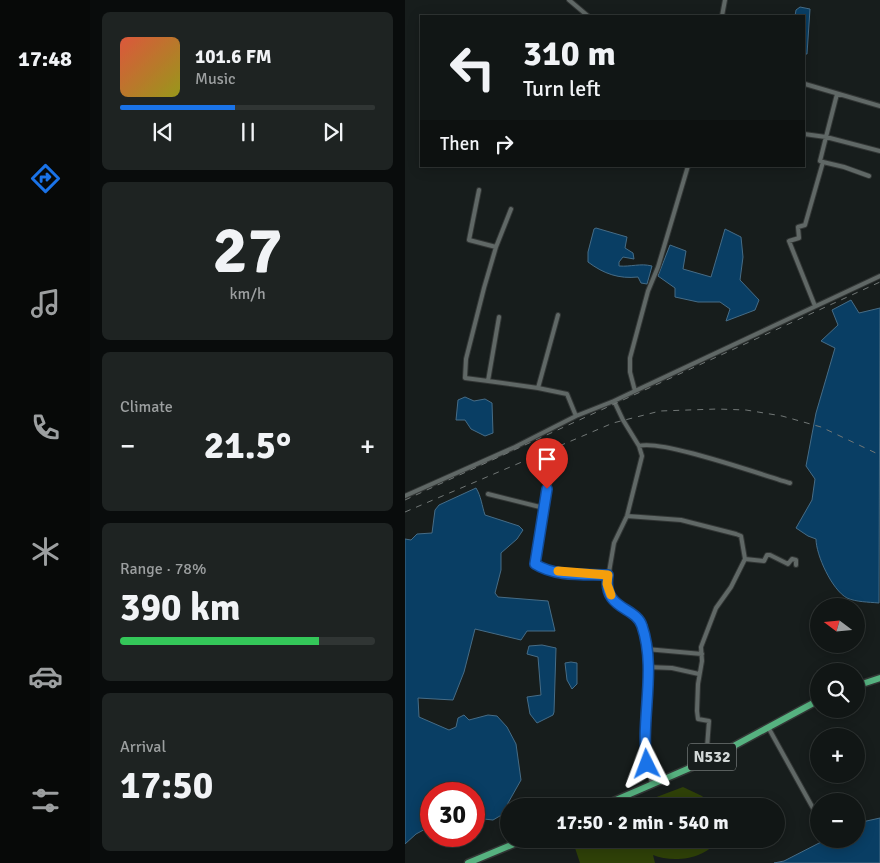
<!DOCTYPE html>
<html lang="en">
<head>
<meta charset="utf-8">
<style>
	:root { --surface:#111615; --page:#1e2322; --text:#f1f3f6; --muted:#9c9fa0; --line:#303534; --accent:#1a73e8 }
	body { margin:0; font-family:Signika,sans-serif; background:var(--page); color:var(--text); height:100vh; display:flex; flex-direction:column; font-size:19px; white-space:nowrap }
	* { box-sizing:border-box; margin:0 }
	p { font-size:16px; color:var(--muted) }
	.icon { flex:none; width:28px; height:28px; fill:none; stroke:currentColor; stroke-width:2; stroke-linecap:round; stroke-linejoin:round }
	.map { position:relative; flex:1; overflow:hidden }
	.sheet { display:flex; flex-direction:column; gap:12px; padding:12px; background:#090c0c; width:315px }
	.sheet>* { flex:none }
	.top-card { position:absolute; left:15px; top:15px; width:385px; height:152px; border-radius:0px; box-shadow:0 2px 12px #0003,0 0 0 1px var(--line); background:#111615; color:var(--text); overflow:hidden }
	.needle { width:32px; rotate:286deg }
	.fabs { position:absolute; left:405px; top:598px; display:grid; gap:10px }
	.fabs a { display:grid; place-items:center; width:55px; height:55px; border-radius:50%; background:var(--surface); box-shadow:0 2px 12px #0003,0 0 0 1px var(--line); font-size:25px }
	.speed { position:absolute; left:15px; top:782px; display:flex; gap:10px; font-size:25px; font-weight:700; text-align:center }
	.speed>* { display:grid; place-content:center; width:65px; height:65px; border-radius:50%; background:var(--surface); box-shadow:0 2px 12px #0003,0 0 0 1px var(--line); line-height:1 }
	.speed .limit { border:8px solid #d22; background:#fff; color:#111 }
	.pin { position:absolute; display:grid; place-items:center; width:42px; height:42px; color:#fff; margin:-51px -21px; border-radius:50% 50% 50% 0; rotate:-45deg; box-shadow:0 0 5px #0007 }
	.pin .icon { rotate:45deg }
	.me { position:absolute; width:55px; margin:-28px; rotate:357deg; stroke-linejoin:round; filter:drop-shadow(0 0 4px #0008) }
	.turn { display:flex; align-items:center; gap:18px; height:105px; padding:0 20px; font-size:22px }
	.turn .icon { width:65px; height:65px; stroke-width:2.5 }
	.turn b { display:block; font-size:35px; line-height:42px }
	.then { display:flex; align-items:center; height:48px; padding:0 20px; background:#0003; gap:10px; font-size:19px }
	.big { font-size:38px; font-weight:800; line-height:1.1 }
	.sheet .card { flex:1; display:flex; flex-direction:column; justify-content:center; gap:8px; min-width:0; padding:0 18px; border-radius:8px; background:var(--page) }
	.sheet .dial { align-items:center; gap:0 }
	.dial b { font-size:65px; line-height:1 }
	.song { display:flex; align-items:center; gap:15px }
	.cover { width:60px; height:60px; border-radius:8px; background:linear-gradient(135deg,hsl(10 70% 55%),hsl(60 70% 35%)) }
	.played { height:5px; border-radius:2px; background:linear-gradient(90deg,var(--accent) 45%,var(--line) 45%) }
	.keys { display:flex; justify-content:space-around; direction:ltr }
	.heat { display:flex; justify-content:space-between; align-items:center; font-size:28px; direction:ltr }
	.charge { height:8px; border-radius:4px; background:linear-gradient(90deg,#34c759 78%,var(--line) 0) }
	.trip { position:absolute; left:95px; top:798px; width:285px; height:50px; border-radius:25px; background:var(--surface); box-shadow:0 2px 12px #0003,0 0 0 1px var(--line); font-weight:800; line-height:50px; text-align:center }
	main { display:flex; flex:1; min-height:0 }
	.dock { display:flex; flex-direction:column; width:90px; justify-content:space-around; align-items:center; background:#070908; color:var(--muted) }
	.dock .icon { width:35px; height:35px }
	.dock .on { color:var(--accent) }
	.dock b { font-size:22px; color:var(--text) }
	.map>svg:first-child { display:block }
	.green { fill:#2f4108 }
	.water { fill:#093e64; stroke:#466c86 }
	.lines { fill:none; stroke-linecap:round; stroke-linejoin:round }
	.minor-casing { stroke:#323635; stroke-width:6 }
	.trunk-casing { stroke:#323635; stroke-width:9 }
	.minor { stroke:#606866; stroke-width:4 }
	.trunk { stroke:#56b280; stroke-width:6 }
	.rail { stroke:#717776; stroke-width:1; stroke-dasharray:6 6; stroke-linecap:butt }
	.route-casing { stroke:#114b97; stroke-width:12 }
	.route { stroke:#1a73e8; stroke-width:9 }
	.slow { stroke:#f59e0b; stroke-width:9 }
	.labels { text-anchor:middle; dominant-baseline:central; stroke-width:5; stroke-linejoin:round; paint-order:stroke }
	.shield { fill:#171d1c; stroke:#9ba09f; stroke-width:1 }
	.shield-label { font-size:16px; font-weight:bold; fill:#d3d8d7 }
</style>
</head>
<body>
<main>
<nav class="dock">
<b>17:48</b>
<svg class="icon on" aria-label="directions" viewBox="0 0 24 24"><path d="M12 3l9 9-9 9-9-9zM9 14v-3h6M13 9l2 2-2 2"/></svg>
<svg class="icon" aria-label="music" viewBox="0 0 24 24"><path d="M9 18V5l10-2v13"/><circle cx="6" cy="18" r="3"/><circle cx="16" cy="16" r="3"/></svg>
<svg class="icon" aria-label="phone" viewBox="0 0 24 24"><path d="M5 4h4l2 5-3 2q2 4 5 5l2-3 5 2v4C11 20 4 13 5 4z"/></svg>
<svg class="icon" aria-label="climate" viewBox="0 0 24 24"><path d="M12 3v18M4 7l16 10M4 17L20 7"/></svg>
<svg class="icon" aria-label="car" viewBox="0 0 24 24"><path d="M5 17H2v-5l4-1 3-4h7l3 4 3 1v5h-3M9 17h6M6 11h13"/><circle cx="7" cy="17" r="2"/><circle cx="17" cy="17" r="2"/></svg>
<svg class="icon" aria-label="filters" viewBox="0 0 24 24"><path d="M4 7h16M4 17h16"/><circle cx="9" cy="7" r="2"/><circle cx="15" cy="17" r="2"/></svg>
</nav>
<section class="sheet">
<div class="card">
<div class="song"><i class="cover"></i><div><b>101.6 FM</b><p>Music</p></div></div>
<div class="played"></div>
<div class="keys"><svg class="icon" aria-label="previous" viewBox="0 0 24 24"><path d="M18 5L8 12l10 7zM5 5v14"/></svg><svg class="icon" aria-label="pause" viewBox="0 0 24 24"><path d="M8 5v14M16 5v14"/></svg><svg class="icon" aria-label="next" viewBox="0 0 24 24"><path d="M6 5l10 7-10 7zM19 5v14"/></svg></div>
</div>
<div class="card dial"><b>27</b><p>km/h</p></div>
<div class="card"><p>Climate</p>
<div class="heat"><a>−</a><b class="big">21.5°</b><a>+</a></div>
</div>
<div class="card"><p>Range · 78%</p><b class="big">390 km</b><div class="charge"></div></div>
<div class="card"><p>Arrival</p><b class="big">17:50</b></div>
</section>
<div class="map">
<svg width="475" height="863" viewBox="0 0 475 863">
	<rect width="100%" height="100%" fill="#171d1c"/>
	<path class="green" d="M278,787L297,796L307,806H239L249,798Z
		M167,839H313C301,860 267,863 248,855L250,863H175Z"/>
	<path class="water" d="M395,7L405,9L402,54H399V16H390L391,10Z
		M191,228L222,237L220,248L228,253L229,259L218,257L214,262V266C226,267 235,263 247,266L242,284L236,283L233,277C214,279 199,274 183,262V252L189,229Z
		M320,229L336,237L338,257L335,280L354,300L350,310L321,321L325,309L315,302H293L270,297V288L253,276L265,245L281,251L278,269L306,277Z
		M446,300L454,313L475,308L474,603C463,602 451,602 442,598C427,590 411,555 411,539L403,536L391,528L407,500L410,479L401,466L411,413L430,348L416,341L433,325L427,310Z
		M60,397L69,401L80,399L87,403L88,433L80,436L66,429L60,420H51L53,400Z
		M71,488C76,496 77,506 80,515L114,526L118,530L112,539L96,553V570L90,593L93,597L143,601L150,631H122L116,640L70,629L59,672L48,700L13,698L14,717L44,730L51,727L53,718L59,715L64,720L83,715L92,716L102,727L111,744L116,780L103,803L100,813L88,820L69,818V794H26V826L11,834L0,844V539L6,540L12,534L27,533L30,510L34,505Z
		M137,645L151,648L149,712L148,715L132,723L125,714L122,697L136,695L133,657L122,654L124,646Z
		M166,662L172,663V684L167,689L162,680L160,663Z
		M475,818V863H369L379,861L422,839H451V828L457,822Z"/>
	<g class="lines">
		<defs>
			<path id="minor" d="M164,0L183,16
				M317,16L320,0
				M400,84L475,106
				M432,94L421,137L475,151
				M399,134L421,137L415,161
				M74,190L64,240L91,247
				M410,306L384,241L394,238L393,227L400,225L418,162L439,167L464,176
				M153,315L133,388L162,394L171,416
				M94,317L83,381L133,388
				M83,381L60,378L61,359L79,288L91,247L106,209
				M230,391L475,276
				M234,446C256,439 357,475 385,483
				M147,468L130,563C143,576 184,574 203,575
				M83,494L139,508
				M0,496L110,447L171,416L209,401
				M222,516L276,520L331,534L336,536L340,559L359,561L362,555H365L383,564L387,559L391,560V565
				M241,649L297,654
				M242,667L267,668L294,674
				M363,727L414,819
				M301,761L304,721L293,719L292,711L293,684L297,661L296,647L311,608L326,587L340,559
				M247,784L240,752L244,696L242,658L237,624L228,615L212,605L202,584L209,543L222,516L237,456L234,446L218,420L209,401L230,391L225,372V358L243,291L253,267L283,166"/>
			<path id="trunk" d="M451,686L475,678
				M197,806L301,761L414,700
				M63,863L121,839"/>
		</defs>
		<use href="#minor" class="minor-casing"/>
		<use href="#trunk" class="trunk-casing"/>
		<use href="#minor" class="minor"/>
		<use href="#trunk" class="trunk"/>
		<path class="rail" d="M0,500L475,282
			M0,512L208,423L255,411L312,409L341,410L377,416L416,427L475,455"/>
	</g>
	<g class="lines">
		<defs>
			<path id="route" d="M142,489L130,564C150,577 180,574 203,575C197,610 231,606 237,626C252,670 235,720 242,764"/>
		</defs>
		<use href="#route" class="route-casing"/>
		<use href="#route" class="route"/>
		<path class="slow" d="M153,571L203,575L202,584L206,595"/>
	</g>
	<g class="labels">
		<rect class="shield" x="283" y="743.5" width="48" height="27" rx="4"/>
		<g class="shield-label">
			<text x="307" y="757">N532</text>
		</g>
	</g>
</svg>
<div class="fabs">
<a><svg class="needle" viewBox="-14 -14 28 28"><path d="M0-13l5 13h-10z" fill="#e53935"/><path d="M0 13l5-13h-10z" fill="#9c9fa0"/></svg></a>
<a><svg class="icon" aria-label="search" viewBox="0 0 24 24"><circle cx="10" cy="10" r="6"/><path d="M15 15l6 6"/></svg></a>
<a>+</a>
<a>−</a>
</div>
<div class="speed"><div class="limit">30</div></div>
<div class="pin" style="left:142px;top:489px;background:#d93025"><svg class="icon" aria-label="arrive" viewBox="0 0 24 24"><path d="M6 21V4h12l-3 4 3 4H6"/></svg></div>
<svg class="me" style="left:242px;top:764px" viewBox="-20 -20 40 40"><path d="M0-17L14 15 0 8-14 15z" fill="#1a73e8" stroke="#fff" stroke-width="4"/></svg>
<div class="trip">17:50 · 2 min · 540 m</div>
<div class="top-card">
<div class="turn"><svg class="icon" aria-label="left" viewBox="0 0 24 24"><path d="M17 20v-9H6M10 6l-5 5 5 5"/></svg><div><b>310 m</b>Turn left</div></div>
<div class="then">Then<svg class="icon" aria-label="right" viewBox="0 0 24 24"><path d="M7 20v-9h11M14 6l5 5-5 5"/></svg></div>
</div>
</div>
</main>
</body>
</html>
